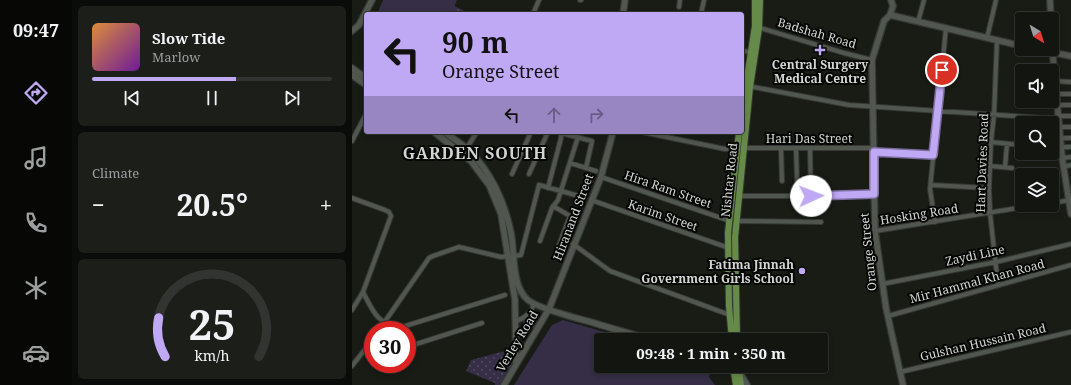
<!DOCTYPE html>
<html lang="en">
<head>
<meta charset="utf-8">
<style>
	:root { --surface:#121510; --page:#1b1e19; --text:#f1f3f6; --muted:#9c9f9f; --line:#313430; --accent:#bfa8f4 }
	body { margin:0; font-family:"Noto Serif",serif; background:var(--page); color:var(--text); height:100vh; display:flex; flex-direction:column; font-size:15px; white-space:nowrap }
	* { box-sizing:border-box; margin:0 }
	p { font-size:13px; color:var(--muted) }
	.icon { flex:none; width:22px; height:22px; fill:none; stroke:currentColor; stroke-width:2; stroke-linecap:round; stroke-linejoin:round }
	.map { position:relative; flex:1; overflow:hidden }
	.panel { display:flex; flex-direction:column; gap:6px; padding:6px; background:#0a0c09; width:280px }
	.panel>* { flex:none }
	.hud { position:absolute; left:12px; top:12px; width:380px; height:122px; border-radius:4px; box-shadow:0 2px 6px #0003,0 0 0 1px var(--line); background:#bfa8f4; color:#111; overflow:hidden }
	.needle { width:26px; rotate:142deg }
	.tools { position:absolute; left:663px; top:12px; display:grid; gap:8px }
	.tools a { display:grid; place-items:center; width:44px; height:44px; border-radius:4px; background:var(--surface); box-shadow:0 2px 6px #0003,0 0 0 1px var(--line); font-size:20px }
	.speed { position:absolute; left:12px; top:321px; display:flex; gap:8px; font-size:20px; font-weight:700; text-align:center }
	.speed>* { display:grid; place-content:center; width:52px; height:52px; border-radius:50%; background:var(--surface); box-shadow:0 2px 6px #0003,0 0 0 1px var(--line); line-height:1 }
	.speed .limit { border:6px solid #d22; background:#fff; color:#111 }
	.pin { position:absolute; display:grid; place-items:center; width:34px; height:34px; color:#fff; margin:-17px; border:2px solid #fff; border-radius:50%; box-shadow:0 1px 4px #0007 }
	.me { position:absolute; width:44px; margin:-22px; rotate:88deg; stroke-linejoin:round; filter:drop-shadow(0 0 3px #0008) }
	.turn { display:flex; align-items:center; gap:14px; height:84px; padding:0 12px; font-size:18px }
	.turn .icon { width:52px; height:52px; stroke-width:2.5 }
	.turn b { display:block; font-size:28px; line-height:34px }
	.lanes { display:flex; align-items:center; height:38px; padding:0 12px; background:#0003; justify-content:center; gap:20px; direction:ltr }
	.lanes .off { opacity:.35 }
	.big { font-size:30px; font-weight:700; line-height:1.1 }
	.panel .card { flex:1; display:flex; flex-direction:column; justify-content:center; gap:6px; min-width:0; padding:0 14px; border-radius:6px; background:var(--page) }
	.panel .dial { align-items:center; gap:0 }
	.dial svg { height:104px; overflow:visible; fill:none; stroke:var(--line); stroke-width:7; stroke-linecap:round; text-anchor:middle }
	.dial text { fill:var(--text); stroke:none }
	.song { display:flex; align-items:center; gap:12px }
	.cover { width:48px; height:48px; border-radius:6px; background:linear-gradient(135deg,hsl(30 70% 55%),hsl(280 70% 35%)) }
	.played { height:4px; border-radius:2px; background:linear-gradient(90deg,var(--accent) 60%,var(--line) 60%) }
	.keys { display:flex; justify-content:space-around; direction:ltr }
	.heat { display:flex; justify-content:space-between; align-items:center; font-size:22px; direction:ltr }
	.trip { position:absolute; left:242px; top:333px; width:234px; height:40px; border-radius:4px; background:var(--surface); box-shadow:0 2px 6px #0003,0 0 0 1px var(--line); font-weight:700; line-height:40px; text-align:center }
	main { display:flex; flex:1; min-height:0 }
	.dock { display:flex; flex-direction:column; width:72px; justify-content:space-around; align-items:center; background:#070806; color:var(--muted) }
	.dock .icon { width:28px; height:28px }
	.dock .selected { color:var(--accent) }
	.dock b { font-size:18px; color:var(--text) }
	.map>svg:first-child { display:block }
	.grass { fill:url(#grass-dots) }
	.park { fill:#352e46 }
	.lines { fill:none; stroke-linecap:round; stroke-linejoin:round }
	.street-casing { stroke:#353834; stroke-width:6 }
	.secondary-casing { stroke:#353834; stroke-width:8 }
	.primary-casing { stroke:#353834; stroke-width:8 }
	.street { stroke:#51564e; stroke-width:4 }
	.secondary { stroke:#51564e; stroke-width:5.5 }
	.primary { stroke:#668a4a; stroke-width:6 }
	.route-casing { stroke:#7c6d9f; stroke-width:10 }
	.route { stroke:#bfa8f4; stroke-width:7 }
	.poi-dot { fill:#bfa8f4; stroke:#050604; stroke-width:1.5 }
	.labels { text-anchor:middle; dominant-baseline:central; stroke-width:4; stroke-linejoin:round; paint-order:stroke }
	.street-label { font-size:12px; fill:#d2d5d1; stroke:#050604 }
	.poi-label { font-size:12px; font-weight:bold; fill:#d2d5d1; stroke:#050604 }
	.district-label { font-size:16px; font-weight:bold; letter-spacing:1px; fill:#d2d5d1; stroke:#050604 }
</style>
</head>
<body>
<main>
<nav class="dock">
<b>09:47</b>
<svg class="icon selected" aria-label="directions" viewBox="0 0 24 24"><path d="M12 3l9 9-9 9-9-9zM9 14v-3h6M13 9l2 2-2 2"/></svg>
<svg class="icon" aria-label="music" viewBox="0 0 24 24"><path d="M9 18V5l10-2v13"/><circle cx="6" cy="18" r="3"/><circle cx="16" cy="16" r="3"/></svg>
<svg class="icon" aria-label="phone" viewBox="0 0 24 24"><path d="M5 4h4l2 5-3 2q2 4 5 5l2-3 5 2v4C11 20 4 13 5 4z"/></svg>
<svg class="icon" aria-label="climate" viewBox="0 0 24 24"><path d="M12 3v18M4 7l16 10M4 17L20 7"/></svg>
<svg class="icon" aria-label="car" viewBox="0 0 24 24"><path d="M5 17H2v-5l4-1 3-4h7l3 4 3 1v5h-3M9 17h6M6 11h13"/><circle cx="7" cy="17" r="2"/><circle cx="17" cy="17" r="2"/></svg>
</nav>
<section class="panel">
<div class="card">
<div class="song"><i class="cover"></i><div><b>Slow Tide</b><p>Marlow</p></div></div>
<div class="played"></div>
<div class="keys"><svg class="icon" aria-label="previous" viewBox="0 0 24 24"><path d="M18 5L8 12l10 7zM5 5v14"/></svg><svg class="icon" aria-label="pause" viewBox="0 0 24 24"><path d="M8 5v14M16 5v14"/></svg><svg class="icon" aria-label="next" viewBox="0 0 24 24"><path d="M6 5l10 7-10 7zM19 5v14"/></svg></div>
</div>
<div class="card"><p>Climate</p>
<div class="heat"><a>−</a><b class="big">20.5°</b><a>+</a></div>
</div>
<div class="card dial"><svg viewBox="0 0 100 80">
<path d="M14 69A42 42 0 1 1 86 69"/>
<path d="M14 69A42 42 0 0 1 9 39" stroke="#bfa8f4"/>
<text x="50" y="56" font-size="32" font-weight="700">25</text>
<text x="50" y="72" font-size="11">km/h</text>
</svg></div>
</section>
<div class="map">
<svg width="719" height="385" viewBox="0 0 719 385">
	<defs>
		<pattern id="grass-dots" width="8" height="8" patternUnits="userSpaceOnUse"><rect width="8" height="8" fill="#352e46"/><path d="M2 2h.1M6 6h.1" fill="none" stroke="#514b60" stroke-width="1.8" stroke-linecap="round"/></pattern>
	</defs>
	<rect width="100%" height="100%" fill="#181c15"/>
	<path class="grass" d="M102,6L120,14H99Z
		M171 321a7 7 0 1 1 14 0a7 7 0 1 1-14 0Z
		M164,348V364L152,385H143V383L114,371L119,360Z"/>
	<path class="park" d="M31,0H105L99,14H25Z
		M211,320L280,340H249V366H360L357,377L363,385H162L200,325Z"/>
	<g class="lines">
		<defs>
			<path id="street" d="M228,0H229
				M327,7L328,0
				M181,14L187,0
				M349,14L352,0
				M566,22L572,0
				M405,27L492,53L520,60
				M635,38L644,0
				M645,40L642,115L639,142L637,188L638,213L646,285
				M390,51L398,52
				M703,81L719,82
				M396,86L497,105L706,119
				M704,94H719
				M705,105H719
				M705,116H719
				M706,127H719
				M290,132L373,149L386,148
				M209,133L240,141L234,168
				M708,138H719
				M0,141L14,114
				M639,142L668,145
				M709,147H719
				M391,148H522
				M429,148L430,181
				M444,148L445,180
				M458,148L459,196
				M114,149L125,132
				M522,152L581,155
				M710,158L719,157
				M218,163L244,171
				M638,166L660,168
				M653,167L655,144
				M711,167L719,165
				M160,174L179,132
				M177,174L196,132
				M249,177L378,221
				M579,185L637,188
				M196,188L209,138V132
				M387,196H459L522,194
				M0,198L33,210L37,212L39,216L11,292L0,310
				M239,200L377,248
				M700,203L719,200
				M201,206L218,216L206,248
				M384,221L469,222
				M583,222L578,189L594,28
				M523,231L685,205
				M188,241L200,208L206,200L226,137
				M221,244L258,271L378,315
				M162,256L169,255L187,185L227,196
				M530,284L644,262L719,244
				M11,292C21,311 25,325 50,327L153,295
				M536,316L719,265
				M164,321C173,318 180,313 182,303
				M27,330L77,258L81,256L107,247L149,257L156,256
				M55,347L130,323
				M0,366L21,339
				M548,372L719,332"/>
			<path id="secondary" d="M539,0L541,6L538,15L532,21L520,60L523,231L534,308L551,385
				M698,0L699,19
				M271,14L273,0
				M538,15L670,46
				M0,31L7,25L20,0
				M700,46L710,157L719,214
				M682,49L719,56
				M0,68L14,78
				M0,75L14,85
				M82,132L119,161L137,185L149,214L163,300L164,364
				M92,132C99,137 107,142 114,148C138,169 153,202 159,233C163,252 159,286 176,300C186,308 211,314 224,318C250,325 275,333 300,340
				M388,373L395,385
				M152,385L197,309L249,177L261,132"/>
			<path id="primary" d="M390,110L403,26V0
				M380,340L377,306L376,233L387,132
				M385,340L383,237L398,87L407,28L408,0
				M381,366L384,385
				M386,366L389,385"/>
		</defs>
		<use href="#street" class="street-casing"/>
		<use href="#secondary" class="secondary-casing"/>
		<use href="#primary" class="primary-casing"/>
		<use href="#street" class="street"/>
		<use href="#secondary" class="secondary"/>
		<use href="#primary" class="primary"/>
	</g>
	<g class="lines">
		<defs>
			<path id="route" d="M459,196L522,194V152L581,155L590,70"/>
		</defs>
		<use href="#route" class="route-casing"/>
		<use href="#route" class="route"/>
	</g>
	<g class="poi-dot">
		<path d="M466 44h4v4h4v4h-4v4h-4v-4h-4v-4h4z"/>
		<circle cx="450" cy="271" r="4"/>
	</g>
	<g class="labels">
		<g class="street-label">
			<text transform="translate(465 33) rotate(16)">Badshah Road</text>
			<text x="457" y="138">Hari Das Street</text>
			<text transform="translate(630 163) rotate(-88)">Hart Davies Road</text>
			<text transform="translate(377 180) rotate(-84)">Nishtar Road</text>
			<text transform="translate(316 189) rotate(19)">Hira Ram Street</text>
			<text transform="translate(567 214) rotate(-9)">Hosking Road</text>
			<text transform="translate(311 215) rotate(19)">Karim Street</text>
			<text transform="translate(221 217) rotate(-69)">Hiranand Street</text>
			<text transform="translate(516 252) rotate(-96)">Orange Street</text>
			<text transform="translate(623 255) rotate(-12)">Zaydi Line</text>
			<text transform="translate(625 281) rotate(-15)">Mir Hammal Khan Road</text>
			<text transform="translate(165 341) rotate(-59)">Verley Road</text>
			<text transform="translate(631 342) rotate(-13)">Gulshan Hussain Road</text>
		</g>
		<g class="poi-label">
			<text x="468" y="64">Central Surgery<tspan x="468" dy="14">Medical Centre</tspan></text>
			<text x="442" y="264" text-anchor="end">Fatima Jinnah<tspan x="442" dy="14">Government Girls School</tspan></text>
		</g>
		<g class="district-label">
			<text x="123" y="153">GARDEN SOUTH</text>
		</g>
	</g>
</svg>
<div class="tools">
<a><svg class="needle" viewBox="-14 -14 28 28"><path d="M0-13l5 13h-10z" fill="#e53935"/><path d="M0 13l5-13h-10z" fill="#9c9f9f"/></svg></a>
<a><svg class="icon" aria-label="sound" viewBox="0 0 24 24"><path d="M4 9h4l5-4v14l-5-4H4zM17 9q2 3 0 6"/></svg></a>
<a><svg class="icon" aria-label="search" viewBox="0 0 24 24"><circle cx="10" cy="10" r="6"/><path d="M15 15l6 6"/></svg></a>
<a><svg class="icon" aria-label="layers" viewBox="0 0 24 24"><path d="M12 4l9 5-9 5-9-5zM3 14l9 5 9-5"/></svg></a>
</div>
<div class="speed"><div class="limit">30</div></div>
<div class="pin" style="left:590px;top:70px;background:#d93025"><svg class="icon" aria-label="arrive" viewBox="0 0 24 24"><path d="M6 21V4h12l-3 4 3 4H6"/></svg></div>
<svg class="me" style="left:459px;top:196px" viewBox="-20 -20 40 40"><circle r="19" fill="#fff"/><path d="M0-13L10 11 0 6-10 11z" fill="#bfa8f4"/></svg>
<div class="trip">09:48 · 1 min · 350 m</div>
<div class="hud">
<div class="turn"><svg class="icon" aria-label="left" viewBox="0 0 24 24"><path d="M17 20v-9H6M10 6l-5 5 5 5"/></svg><div><b>90 m</b>Orange Street</div></div>
<div class="lanes"><svg class="icon" aria-label="left" viewBox="0 0 24 24"><path d="M17 20v-9H6M10 6l-5 5 5 5"/></svg><svg class="icon off" aria-label="ahead" viewBox="0 0 24 24"><path d="M12 20V5M6 11l6-6 6 6"/></svg><svg class="icon off" aria-label="right" viewBox="0 0 24 24"><path d="M7 20v-9h11M14 6l5 5-5 5"/></svg></div>
</div>
</div>
</main>
</body>
</html>
